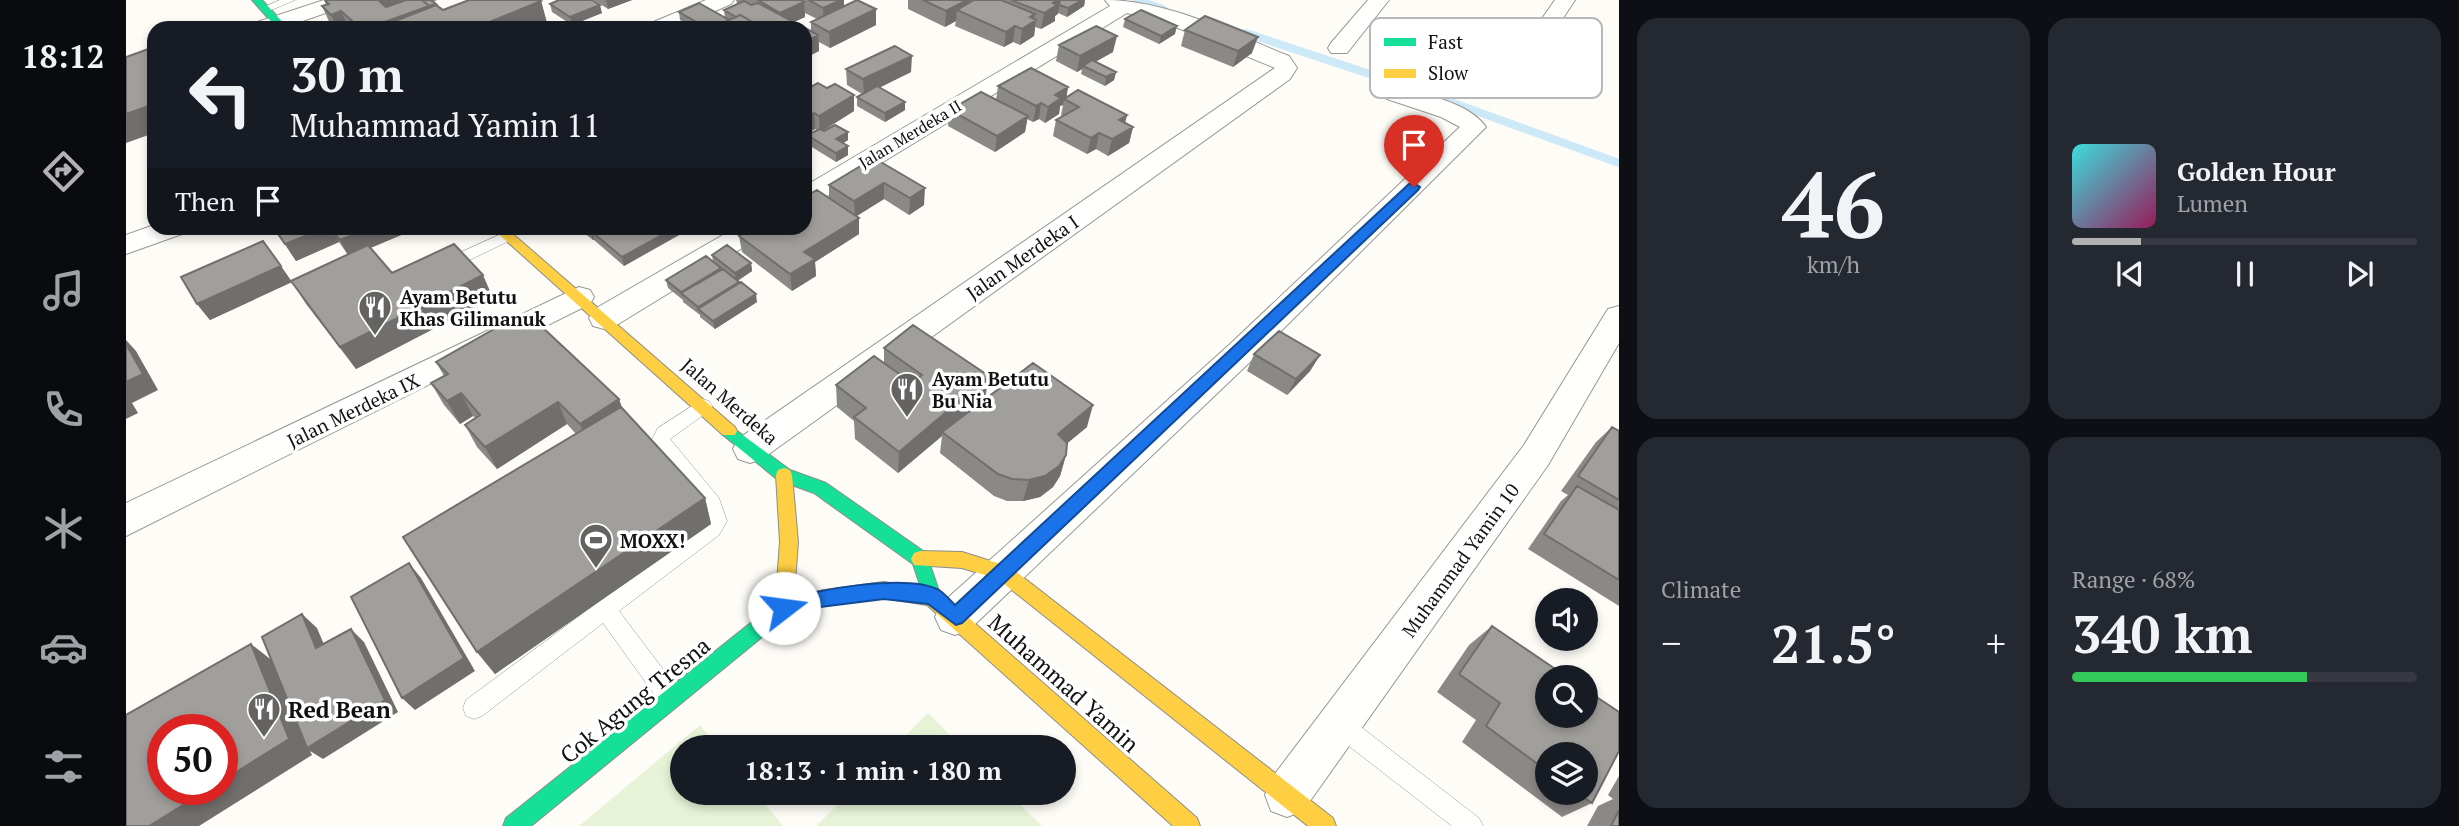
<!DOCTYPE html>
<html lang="en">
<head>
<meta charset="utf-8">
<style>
	:root { --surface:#171b24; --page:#242831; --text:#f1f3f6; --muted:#9ea1a6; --line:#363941; --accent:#b2b2b3 }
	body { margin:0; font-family:"PT Serif",serif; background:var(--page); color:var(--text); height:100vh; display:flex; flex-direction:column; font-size:26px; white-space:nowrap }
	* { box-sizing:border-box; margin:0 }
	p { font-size:23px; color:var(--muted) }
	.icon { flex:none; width:38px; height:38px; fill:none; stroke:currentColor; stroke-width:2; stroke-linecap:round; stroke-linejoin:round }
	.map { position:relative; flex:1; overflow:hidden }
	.drawer { display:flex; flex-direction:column; gap:18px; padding:18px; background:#0d0f14; width:840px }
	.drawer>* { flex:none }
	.guide { position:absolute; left:21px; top:21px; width:665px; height:214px; border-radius:21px; box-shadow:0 4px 10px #0003; background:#171b24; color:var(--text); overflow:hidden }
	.fabs { position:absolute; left:1409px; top:588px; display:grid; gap:14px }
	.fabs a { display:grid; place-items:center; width:63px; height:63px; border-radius:50%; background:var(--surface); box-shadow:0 4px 10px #0003; font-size:35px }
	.speed { position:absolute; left:21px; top:714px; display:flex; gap:14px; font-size:35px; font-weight:700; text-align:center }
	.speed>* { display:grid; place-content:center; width:91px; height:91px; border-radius:50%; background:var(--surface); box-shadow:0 4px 10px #0003; line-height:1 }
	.speed .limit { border:10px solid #d22; background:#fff; color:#111 }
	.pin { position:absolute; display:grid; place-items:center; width:60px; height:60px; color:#fff; margin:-72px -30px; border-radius:50% 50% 50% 0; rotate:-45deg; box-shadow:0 0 7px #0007 }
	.pin .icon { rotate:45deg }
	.me { position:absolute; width:77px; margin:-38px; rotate:75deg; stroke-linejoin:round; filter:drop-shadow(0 0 5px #0008) }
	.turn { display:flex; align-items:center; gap:24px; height:147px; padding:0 28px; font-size:32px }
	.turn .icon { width:91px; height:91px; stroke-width:2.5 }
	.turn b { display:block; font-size:49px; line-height:60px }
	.then { display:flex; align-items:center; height:66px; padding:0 28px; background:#0003; gap:14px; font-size:26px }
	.big { font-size:52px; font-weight:700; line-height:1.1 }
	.drawer .widget { flex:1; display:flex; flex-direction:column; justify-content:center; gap:10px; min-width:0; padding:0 24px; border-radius:21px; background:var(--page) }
	.drawer .dial { align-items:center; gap:0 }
	.dial b { font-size:91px; line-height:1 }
	.song { display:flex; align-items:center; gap:21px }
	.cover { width:84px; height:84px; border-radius:10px; background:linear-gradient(135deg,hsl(180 70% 55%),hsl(330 70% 35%)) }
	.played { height:7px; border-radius:4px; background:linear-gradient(90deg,var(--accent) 20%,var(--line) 20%) }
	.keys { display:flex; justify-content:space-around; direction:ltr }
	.heat { display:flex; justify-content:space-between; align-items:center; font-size:38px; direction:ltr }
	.charge { height:10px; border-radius:5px; background:linear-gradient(90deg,#34c759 68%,var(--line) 0) }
	.drawer .tiles { flex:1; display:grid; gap:18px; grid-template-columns:repeat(2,1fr) }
	.trip { position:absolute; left:544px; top:735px; width:406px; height:70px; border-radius:35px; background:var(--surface); box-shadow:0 4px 10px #0003; font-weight:700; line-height:70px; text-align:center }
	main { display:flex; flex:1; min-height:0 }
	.tabs { display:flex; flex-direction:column; width:126px; justify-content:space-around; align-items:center; background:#090b0e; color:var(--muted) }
	.tabs .icon { width:49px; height:49px }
	.tabs .on { color:var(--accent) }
	.tabs b { font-size:32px; color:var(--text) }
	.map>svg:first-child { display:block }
	.green { fill:#e7f3d7 }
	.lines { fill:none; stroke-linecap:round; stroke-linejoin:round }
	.stream { stroke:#cde8f7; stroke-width:8 }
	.lane-casing { stroke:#979795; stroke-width:1 }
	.street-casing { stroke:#979795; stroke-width:2 }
	.fast-casing { stroke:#8e8d8b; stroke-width:2 }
	.slow-casing { stroke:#8e8d8b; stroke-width:2 }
	.lane { fill:#fffffe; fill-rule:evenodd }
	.street { fill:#fffffe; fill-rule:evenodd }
	.fast { fill:#16e098; fill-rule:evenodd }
	.slow { fill:#ffcf43; fill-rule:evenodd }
	.wall { fill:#8a8986; fill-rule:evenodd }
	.shaded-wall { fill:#716f6d }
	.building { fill:#a19f9c; stroke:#716f6d; stroke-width:2 }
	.route { fill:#1a73e8; stroke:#114b97; stroke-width:2 }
	.labels { text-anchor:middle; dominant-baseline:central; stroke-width:7; stroke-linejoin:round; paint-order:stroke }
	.far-street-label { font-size:16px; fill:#111; stroke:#fff }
	.street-label { font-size:19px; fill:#111; stroke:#fff }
	.poi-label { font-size:19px; font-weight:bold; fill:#111; stroke:#fff; text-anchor:start }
	.near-street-label { font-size:23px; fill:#111; stroke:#fff }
	.near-poi-label { font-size:23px; font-weight:bold; fill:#111; stroke:#fff; text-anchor:start }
	.key { fill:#fff; stroke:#b8b8b8; stroke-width:2 }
	.key-label { font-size:19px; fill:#111 }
</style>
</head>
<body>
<main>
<nav class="tabs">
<b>18:12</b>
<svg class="icon on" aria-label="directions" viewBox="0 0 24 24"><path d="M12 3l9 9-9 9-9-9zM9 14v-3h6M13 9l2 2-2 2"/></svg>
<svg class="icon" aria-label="music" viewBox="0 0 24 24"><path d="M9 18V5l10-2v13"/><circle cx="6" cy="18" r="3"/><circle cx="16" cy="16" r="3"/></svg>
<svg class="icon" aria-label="phone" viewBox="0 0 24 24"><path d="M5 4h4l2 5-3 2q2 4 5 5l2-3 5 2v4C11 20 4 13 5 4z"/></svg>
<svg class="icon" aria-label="climate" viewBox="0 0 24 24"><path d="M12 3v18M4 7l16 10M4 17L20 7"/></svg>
<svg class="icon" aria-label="car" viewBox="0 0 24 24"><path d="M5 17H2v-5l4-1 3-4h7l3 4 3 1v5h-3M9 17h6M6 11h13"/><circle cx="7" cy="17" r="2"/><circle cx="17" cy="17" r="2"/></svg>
<svg class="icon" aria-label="filters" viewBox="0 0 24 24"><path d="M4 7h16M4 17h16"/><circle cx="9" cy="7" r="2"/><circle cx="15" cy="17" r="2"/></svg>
</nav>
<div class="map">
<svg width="1493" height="826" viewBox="0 0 1493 826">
	<rect width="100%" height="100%" fill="#fdfcf7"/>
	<path class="green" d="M802,713L836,747H768Z
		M574,725L592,747H556V793H630L657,826H453Z
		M723,793H882L916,826H690Z"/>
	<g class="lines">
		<path class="stream" d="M1010,0L1037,9
			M1120,33L1289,89L1493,163"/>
		<defs>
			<path id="lane" d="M154,0H169L143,11L133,9Z
				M382,231L389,236L387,239L323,270L318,271L310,266L313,262Z
				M577,399L583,401L586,406L583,411L544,439L593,498L601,521L593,535L493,611L552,689L555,697L552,705L544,708L536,705L477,623L356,716L348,719L340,716L337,708L340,700L579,523L581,520C572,488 537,470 526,439L532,428Z
				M1214,714L1222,717L1353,818L1357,826H1326L1206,733L1203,725L1206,717Z"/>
			<path id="street" d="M198,0H228L225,4L157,28H125L128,23Z
				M580,0H608L605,4L551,28H522L525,23Z
				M979,0C1042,0 1105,33 1163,56L1171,68L1164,79L636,459L624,463L612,459L607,449L612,439L1149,68L1047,26L1001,13L688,204L679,206V186L984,6Z
				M1242,0H1263L1221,53H1205L1202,48L1205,43Z
				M1429,0H1449L1386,95H1370L1366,90Z
				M1269,87C1297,94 1343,102 1360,127L1125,361L843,630L829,635L815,630L809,617L815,604L1103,345L1334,127L1315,117L1261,99L1257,94L1261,89Z
				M28,225V228H60L56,234L0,254V235Z
				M609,228H643L639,234L489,326L478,329L467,326L463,318L467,310Z
				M453,287L464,290L468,297L464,304L0,536V503Z
				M1493,306V343L1422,465L1177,811L1161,817L1145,811L1139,795L1145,779L1398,445L1482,309Z"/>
			<path id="fast" d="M126,0H136L162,28H151Z
				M603,425L664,470L700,483L800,553L815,597L812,603L806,605L800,603L787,564L688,493L652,480L597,435L595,431L597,427Z
				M698,590L704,592L707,598L704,604L663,615L405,826H377L380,818L651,602Z"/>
			<path id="slow" d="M366,228H380L609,427L611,431L609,435H597Z
				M658,468L664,470L666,475L672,542L667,608L665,614L658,616L651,614L649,608L654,542L650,475L652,470Z
				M794,551L836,552L884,567L1207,818L1210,826H1182L872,579L836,568L788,565L785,559L788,553Z
				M758,582L812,591L1071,818L1074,826H1047L801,605L758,598L698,606L692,604L689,598L692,592L698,590Z"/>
		</defs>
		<use href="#lane" class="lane-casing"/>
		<use href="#street" class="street-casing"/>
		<use href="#fast" class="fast-casing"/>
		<use href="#slow" class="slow-casing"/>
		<use href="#lane" class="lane"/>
		<use href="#street" class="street"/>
		<use href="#fast" class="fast"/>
		<use href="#slow" class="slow"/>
	</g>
	<path class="wall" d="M198,0H276V1L280,0H311L307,2L317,10L415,1L421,23L410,28H206L196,6L200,5Z
		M468,0H506L482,9Z
		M610,0H718V6L750,9V25L704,48L693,42V51L679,58V28L685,31V22L691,19L679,13V17L668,22L679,28H568L554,20L553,12L599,18L598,10L613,4L611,3Z
		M782,0H959L958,6L941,17L932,13L929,16V21L915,29L909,27L908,36L894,45L887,42L878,47L829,26L830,21L819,27L782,9Z
		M424,4L476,13L446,25L426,12Z
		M999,19L1049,34L1033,44L997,27Z
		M1059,30L1126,53L1107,67L1055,46Z
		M933,45L987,52L969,62L990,72L988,80L979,86L955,74L956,69L951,72L930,61Z
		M720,69L785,72L753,88L779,110L759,122L731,106V97L736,94L721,85Z
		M692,83L728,111L697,131L722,132V140L717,143L722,155L710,162L681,144V135L691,130L689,129L679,135Z
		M872,86L942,87L940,98L1001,115L999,122L1007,127L1003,143L982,156L970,149L961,154L927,136L930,120L936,116L935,115L937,105L934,106L933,114L919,123L913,119L907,122L901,119L899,132L869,152L822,126L824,110L870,100Z
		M748,158L798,205L783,215L758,199L731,216L733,218V234L689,262L690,276L666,291L616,252L613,236L703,198V185Z
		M148,228H278L280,233L244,248L266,273L367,298L230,369L180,304L166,282L84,320L71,304L137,241L165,281L222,255L213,242L170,261Z
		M452,228H552L553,235L498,266L468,240H467Z
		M586,255L625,263L626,271L612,281L631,302L589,329L574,317V315L557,302V300L542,288L540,280L587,262Z
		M758,348L859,399L961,427L941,443L940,455L934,476L927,487L914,497L897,501H881L868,496L814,453L816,436L772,473L729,439L728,421L711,407L710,385L758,363Z
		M1128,354L1194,355L1184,371L1161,395L1121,371Z
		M310,362L493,399L496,409L579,498L585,524L369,674L351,652L450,434L441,424L371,469L351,447L339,425L350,418L347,416L334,424L318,405L305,383L318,376Z
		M1486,427L1493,431V606L1402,549L1435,501L1442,495L1435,491L1470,442Z
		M1366,626L1466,803L1436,817L1336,742L1350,720L1311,692L1343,645ZM1421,754L1460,793H1421Z
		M1493,776V826H1461L1472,806L1487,799L1482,795Z"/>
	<path class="shaded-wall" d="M247,0H276L278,8L254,16Z
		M480,0H506L482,9Z
		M715,0H718V14L698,23L697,8Z
		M841,0H858L831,10L830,21L819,27L820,11Z
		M932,0H934L932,14L929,16V21L915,29L918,13L927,3Z
		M956,0H959L958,6L941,17L942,8Z
		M415,1L421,23L410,28H349Z
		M678,2L679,17L655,28L654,13Z
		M310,4L313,12L259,25L261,28H242Z
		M474,5L476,13L446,25L444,17Z
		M750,9V25L704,48L703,32Z
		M215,11L223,28H212L205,15Z
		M909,14L908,22L910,20L908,36L894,45L896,29L904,17Z
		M889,26L887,42L878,47L880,32Z
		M1051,26L1049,34L1033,44L1035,36Z
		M692,35L693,51L679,58V42Z
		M991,36L987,52L960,67L957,66L956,69L951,72L954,56Z
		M1132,37L1126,53L1107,67L1112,51Z
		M786,56L785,72L738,95L737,79Z
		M990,72L988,80L979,86L980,77Z
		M942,87L940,100L938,99L937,105L934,106L933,114L919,123L922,107L929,95Z
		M728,95V111L694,132L693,116Z
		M779,102V110L759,122V113Z
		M915,103L913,119L907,122L910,106Z
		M28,104V133L0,143V114Z
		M688,113L689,129L679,135V118Z
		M1001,115L997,131L993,120Z
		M902,116L899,132L869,152L871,136Z
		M1007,127L1003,143L982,156L986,139Z
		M722,132V140L711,147L710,139Z
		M973,133L970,149L961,154L965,138Z
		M722,146V155L710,162V153Z
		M758,183V199L729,217L728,201Z
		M799,188L798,205L783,215L784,198Z
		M733,218V234L689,262L690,276L666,291L664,274L678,252Z
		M200,228H205L213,242L170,261L159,244Z
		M245,228H278L280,233L223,257L214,240Z
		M463,228H490L466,232L468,240H467Z
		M549,228H552L553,235L498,266L496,257Z
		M625,263L626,271L610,281L609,273Z
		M155,266L166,282L84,320L71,304Z
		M595,268L596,276L555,293L556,301L555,292Z
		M357,275L367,298L230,369L214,347Z
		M613,282L614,290L572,309L573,316L572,307Z
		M630,294L631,302L589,329L587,321Z
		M0,340L10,351L32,390L6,403L12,413L0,419Z
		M1194,355L1184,371L1161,395L1170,379Z
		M863,376L859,399L816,432V436L772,473L773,452Z
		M335,393L347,416L334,424L321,401Z
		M493,399L501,422L463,446L454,424Z
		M432,402L441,424L371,469L359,447Z
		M967,405L961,427L926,456L932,434Z
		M940,455L934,476L927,487L914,497L897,501L903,480Z
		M579,498L585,524L369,674L351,652Z
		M283,563L295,578L349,671L289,710L276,698Z
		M176,614L191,628L205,661L190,648Z
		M225,629L238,642L272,712L197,759L184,751L186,755L73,826H23L83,789H96V781L125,644L148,662L183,747Z"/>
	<path class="building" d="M199,0H252L260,7L280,0H296L303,6L242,28H234L215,11L205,15L196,6L203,4Z
		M296,0H305L310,4L303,6Z
		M343,0H413L415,1L349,28H264L259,25L310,5L317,10Z
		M433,0H466L474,5L444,17L424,4Z
		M632,0H675L678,2L654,13Z
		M683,0H715L697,8Z
		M731,0L750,9L703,32L685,22Z
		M797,0H841L820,11Z
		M848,0H875L909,14L904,17L910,20L896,29L889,26L880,32L831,10Z
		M885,0H932L927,3L931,5L918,13Z
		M934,0H956L942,8L933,5Z
		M618,1L625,5L632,3L679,28H637L614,15L610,17L598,10Z
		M573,3L603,20L585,28H581L553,12Z
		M1015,10L1051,26L1035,36L999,19Z
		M614,15L637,28H585Z
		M1079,16L1132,37L1112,51L1059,30Z
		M970,26L991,36L954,56L933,45Z
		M679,28L692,35L679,42Z
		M769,46L786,56L737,79L720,69Z
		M28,47V104L0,114V57Z
		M966,60L990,72L980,77L957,66Z
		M905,68L942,87L929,95L935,98L922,107L915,103L910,106L872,86Z
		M692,83L701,88L709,84L728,95L693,116L688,113L679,118V90Z
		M751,86L779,102L759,113L731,97Z
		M952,90L1001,115L993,120L1007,127L986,139L973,133L965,138L930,120L953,107L938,99Z
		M855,92L902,116L871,136L824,110Z
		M709,125L722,132L710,139L722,146L710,153L681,135L694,129L698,131Z
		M748,158L799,188L784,198L758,183L728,201L703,185Z
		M691,190L733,218L678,252L689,259L664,274L613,236L628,228H679V197Z
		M148,228H200L159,244Z
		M205,228H245L214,240Z
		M475,228H549L496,257L466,232Z
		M137,241L155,266L71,304L55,277Z
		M328,244L357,275L214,347L165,281L242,245L266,273Z
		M601,245L625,263L609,273L586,255Z
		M580,256L595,268L555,292L540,280Z
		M597,269L613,282L572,307L555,293Z
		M615,282L630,294L587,321L572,309Z
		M397,322L415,326L493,399L454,424L432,402L359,447L339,425L354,415L335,393L321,401L305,383L322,374L310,362L370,328Z
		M787,325L863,376L773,452L728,417L740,408L710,385L748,356L786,383L796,375L758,348Z
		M1153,331L1194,355L1170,379L1128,354Z
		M0,344L17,374L0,382Z
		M907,363L967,405L932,434L941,443L940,455L933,466L919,476L903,480L886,479L872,474L816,432Z
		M495,407L579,498L351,652L277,537Z
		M1486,427L1493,431V500L1452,476Z
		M1451,486L1493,510V580L1418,534Z
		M283,563L338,658L276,698L225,597Z
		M176,614L190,648L225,629L259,700L181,748L136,637Z
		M1366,626L1441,677H1421V716H1460V690L1493,712V751L1466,803L1451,793H1460V754H1421V771L1360,726L1374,703L1333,674Z
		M125,644L163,739L96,781V730H37V789H83L23,826H0V715Z
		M1493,810V826H1485Z"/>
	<path class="route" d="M1288,183L1294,187L1292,190L836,623L830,625L802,604L758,599L694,607L658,617L652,614L649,608L652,602C684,590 782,573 813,590C819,594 824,600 829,605L1283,184Z"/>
	<defs>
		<symbol id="restaurant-pin" viewBox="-11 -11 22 30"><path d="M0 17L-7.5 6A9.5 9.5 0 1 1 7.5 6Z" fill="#646362" stroke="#fff"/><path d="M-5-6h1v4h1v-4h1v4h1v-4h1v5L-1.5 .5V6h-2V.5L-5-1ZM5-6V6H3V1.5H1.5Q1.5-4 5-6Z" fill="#fff"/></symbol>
		<symbol id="stadium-pin" viewBox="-11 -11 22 30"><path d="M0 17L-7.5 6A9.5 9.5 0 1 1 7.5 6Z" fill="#646362" stroke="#fff"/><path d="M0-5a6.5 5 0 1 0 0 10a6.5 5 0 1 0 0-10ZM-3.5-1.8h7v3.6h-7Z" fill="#fff"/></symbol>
	</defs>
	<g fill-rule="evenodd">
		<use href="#restaurant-pin" x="230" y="288" width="38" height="52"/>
		<use href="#restaurant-pin" x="762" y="370" width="38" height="52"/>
		<use href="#stadium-pin" x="451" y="521" width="38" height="52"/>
		<use href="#restaurant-pin" x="119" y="690" width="38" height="52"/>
	</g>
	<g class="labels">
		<g class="far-street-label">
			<text transform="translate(784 134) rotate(-31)">Jalan Merdeka II</text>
		</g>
		<g class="street-label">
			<text transform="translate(896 257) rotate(-35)">Jalan Merdeka I</text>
			<text transform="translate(604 401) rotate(41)">Jalan Merdeka</text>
			<text transform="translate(227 410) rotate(-26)">Jalan Merdeka IX</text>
			<text transform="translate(1334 560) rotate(-54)">Muhammad Yamin 10</text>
		</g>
		<g class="poi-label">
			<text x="274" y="296">Ayam Betutu<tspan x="274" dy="22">Khas Gilimanuk</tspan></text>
			<text x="806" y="378">Ayam Betutu<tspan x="806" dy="22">Bu Nia</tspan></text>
			<text x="494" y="540">MOXX!</text>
		</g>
		<g class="near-street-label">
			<text transform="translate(938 683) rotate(42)">Muhammad Yamin</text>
			<text transform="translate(509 700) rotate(-39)">Cok Agung Tresna</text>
		</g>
		<g class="near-poi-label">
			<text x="162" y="709">Red Bean</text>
		</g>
	</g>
	<rect x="1244" y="18" width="232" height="80" rx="10" class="key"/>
	<rect x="1258" y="38" width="32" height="8" fill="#16e098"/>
	<rect x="1258" y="69" width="32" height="9" fill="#ffcf43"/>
	<g class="key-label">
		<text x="1302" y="49">Fast</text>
		<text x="1302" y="80">Slow</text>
	</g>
</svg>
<div class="fabs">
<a><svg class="icon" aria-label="sound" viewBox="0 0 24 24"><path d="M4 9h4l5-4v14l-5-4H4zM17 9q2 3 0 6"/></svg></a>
<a><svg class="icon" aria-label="search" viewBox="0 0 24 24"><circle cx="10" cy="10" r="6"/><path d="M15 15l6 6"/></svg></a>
<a><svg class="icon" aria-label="layers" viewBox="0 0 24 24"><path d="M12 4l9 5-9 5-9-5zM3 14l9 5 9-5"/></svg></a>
</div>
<div class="speed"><div class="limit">50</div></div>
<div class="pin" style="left:1288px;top:187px;background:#d93025"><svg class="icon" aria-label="arrive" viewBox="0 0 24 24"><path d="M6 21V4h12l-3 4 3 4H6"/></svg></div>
<svg class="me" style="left:658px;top:608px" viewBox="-20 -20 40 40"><circle r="19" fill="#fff"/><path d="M0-13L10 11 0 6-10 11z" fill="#1a73e8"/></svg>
<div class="trip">18:13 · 1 min · 180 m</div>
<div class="guide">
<div class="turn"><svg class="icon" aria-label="left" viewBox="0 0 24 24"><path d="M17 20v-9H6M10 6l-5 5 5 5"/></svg><div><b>30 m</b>Muhammad Yamin 11</div></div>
<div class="then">Then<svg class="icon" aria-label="arrive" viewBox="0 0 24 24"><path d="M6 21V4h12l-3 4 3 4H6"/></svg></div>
</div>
</div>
<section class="drawer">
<div class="tiles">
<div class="widget dial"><b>46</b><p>km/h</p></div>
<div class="widget">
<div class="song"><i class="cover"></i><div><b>Golden Hour</b><p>Lumen</p></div></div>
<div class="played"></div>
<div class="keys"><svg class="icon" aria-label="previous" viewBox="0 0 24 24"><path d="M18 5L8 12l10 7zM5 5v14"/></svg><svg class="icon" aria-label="pause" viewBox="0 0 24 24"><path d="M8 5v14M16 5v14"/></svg><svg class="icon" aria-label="next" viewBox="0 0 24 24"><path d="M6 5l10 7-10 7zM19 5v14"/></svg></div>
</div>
<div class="widget"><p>Climate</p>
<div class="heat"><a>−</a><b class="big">21.5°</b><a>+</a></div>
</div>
<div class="widget"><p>Range · 68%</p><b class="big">340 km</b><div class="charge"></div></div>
</div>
</section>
</main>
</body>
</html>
